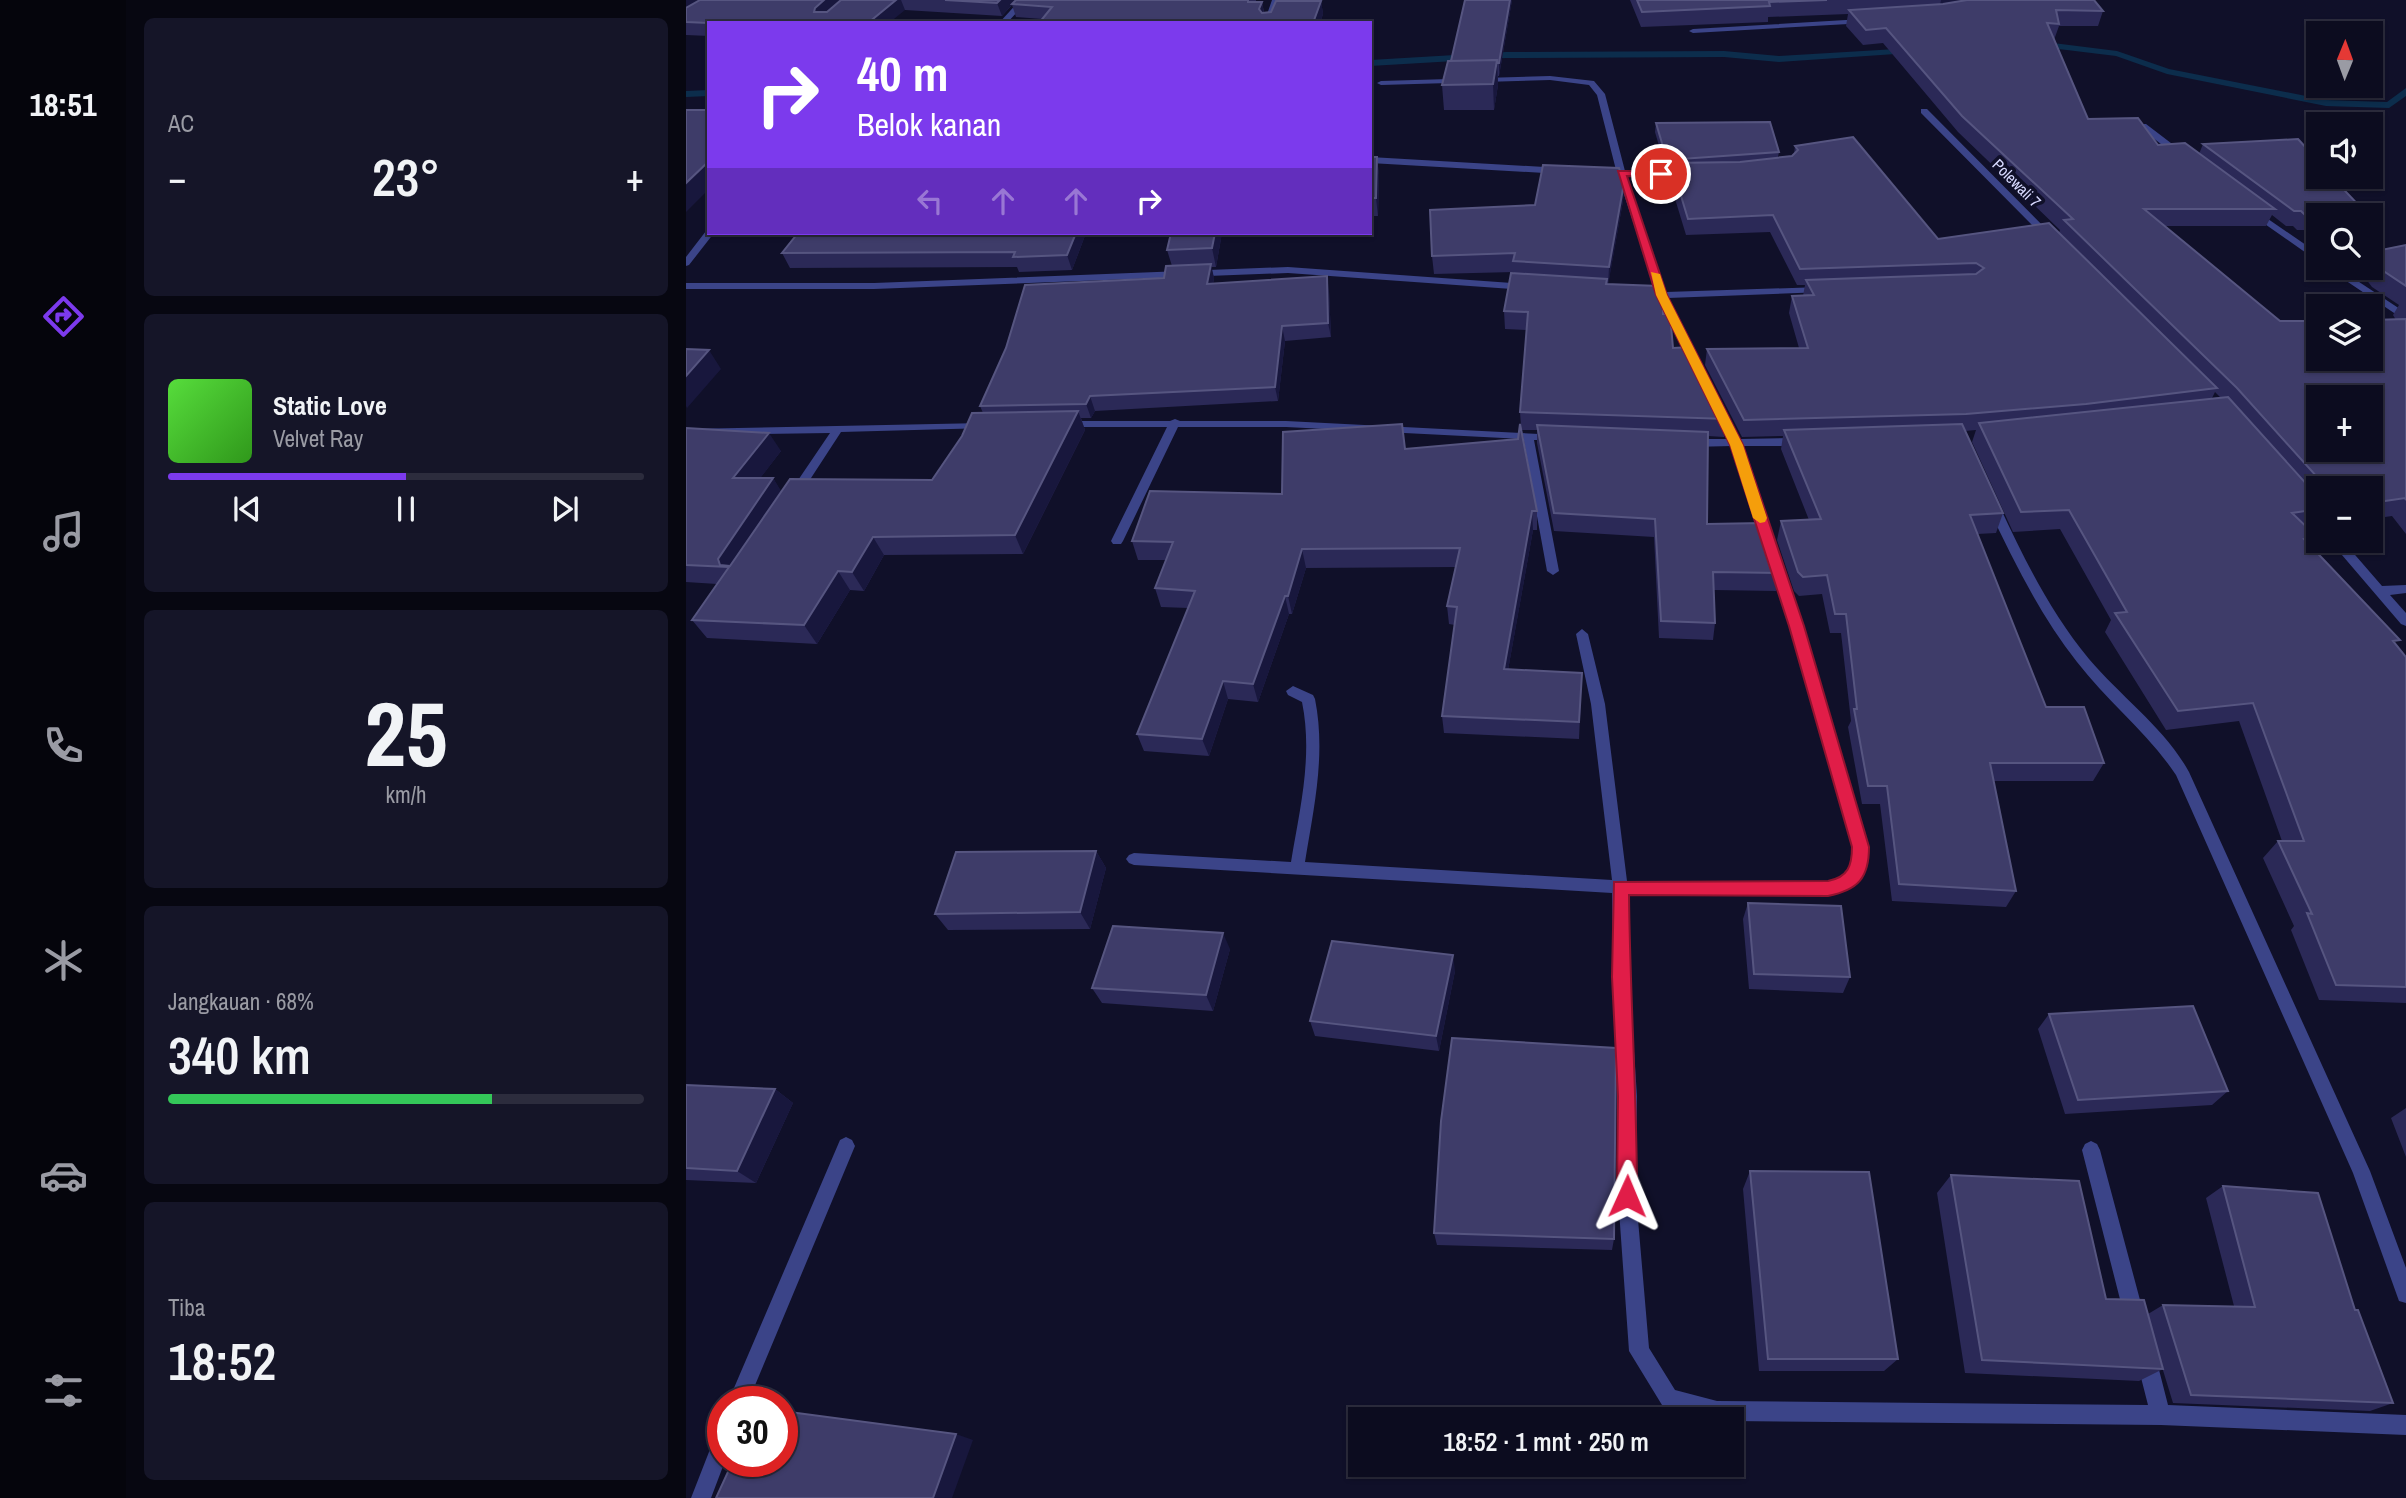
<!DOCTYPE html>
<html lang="id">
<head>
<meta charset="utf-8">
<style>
	:root { --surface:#0c0c1f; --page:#151528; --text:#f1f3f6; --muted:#9a9ba4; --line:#2c2c3d; --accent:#7c3aed }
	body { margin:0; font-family:"Archivo Narrow",sans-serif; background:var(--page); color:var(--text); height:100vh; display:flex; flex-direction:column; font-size:26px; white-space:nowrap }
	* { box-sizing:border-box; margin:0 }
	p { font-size:23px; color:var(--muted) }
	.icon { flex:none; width:38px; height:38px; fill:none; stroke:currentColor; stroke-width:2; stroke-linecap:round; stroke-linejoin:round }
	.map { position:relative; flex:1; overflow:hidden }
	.drawer { display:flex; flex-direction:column; gap:18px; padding:18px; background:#070711; width:560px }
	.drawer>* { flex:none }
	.banner { position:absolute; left:21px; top:21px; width:665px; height:214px; border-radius:0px; box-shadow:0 2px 5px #0004,0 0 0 2px var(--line); background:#7c3aed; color:#fff; overflow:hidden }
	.needle { width:46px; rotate:1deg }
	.tools { position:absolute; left:1620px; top:21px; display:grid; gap:14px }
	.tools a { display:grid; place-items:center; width:77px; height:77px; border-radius:0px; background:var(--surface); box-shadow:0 2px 5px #0004,0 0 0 2px var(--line); font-size:35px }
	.speed { position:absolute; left:21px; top:1386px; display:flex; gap:14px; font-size:35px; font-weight:700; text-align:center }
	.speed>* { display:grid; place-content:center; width:91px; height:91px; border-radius:50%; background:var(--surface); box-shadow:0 2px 5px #0004,0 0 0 2px var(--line); line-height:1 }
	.speed .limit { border:10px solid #d22; background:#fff; color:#111 }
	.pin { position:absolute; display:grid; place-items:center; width:60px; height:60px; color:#fff; margin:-30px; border:4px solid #fff; border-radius:50%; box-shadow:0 2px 7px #0007 }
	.me { position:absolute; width:77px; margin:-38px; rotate:1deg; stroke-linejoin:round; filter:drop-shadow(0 0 5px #0008) }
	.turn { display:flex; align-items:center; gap:24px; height:147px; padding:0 35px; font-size:32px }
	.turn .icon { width:91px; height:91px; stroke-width:2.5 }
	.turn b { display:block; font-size:49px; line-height:60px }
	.lanes { display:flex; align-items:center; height:66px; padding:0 35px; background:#0003; justify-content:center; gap:35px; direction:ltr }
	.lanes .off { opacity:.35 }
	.big { font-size:52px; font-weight:600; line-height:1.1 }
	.drawer .widget { flex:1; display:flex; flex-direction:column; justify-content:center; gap:10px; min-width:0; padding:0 24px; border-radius:10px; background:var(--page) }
	.drawer .dial { align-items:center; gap:0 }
	.dial b { font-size:91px; line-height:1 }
	.song { display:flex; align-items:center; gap:21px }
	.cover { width:84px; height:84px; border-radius:10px; background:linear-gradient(135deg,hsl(110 70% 55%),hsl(110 70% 35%)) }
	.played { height:7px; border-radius:4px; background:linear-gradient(90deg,var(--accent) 50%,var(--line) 50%) }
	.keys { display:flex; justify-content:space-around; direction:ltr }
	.heat { display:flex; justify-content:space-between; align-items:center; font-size:38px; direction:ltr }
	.charge { height:10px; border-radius:5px; background:linear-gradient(90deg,#34c759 68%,var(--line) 0) }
	.trip { position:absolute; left:662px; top:1407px; width:396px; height:70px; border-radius:0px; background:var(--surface); box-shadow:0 2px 5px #0004,0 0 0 2px var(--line); font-weight:600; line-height:70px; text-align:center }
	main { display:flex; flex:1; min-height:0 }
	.dock { display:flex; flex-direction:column; width:126px; justify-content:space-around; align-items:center; background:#05050c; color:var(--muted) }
	.dock .icon { width:49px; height:49px }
	.dock .current { color:var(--accent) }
	.dock b { font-size:32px; color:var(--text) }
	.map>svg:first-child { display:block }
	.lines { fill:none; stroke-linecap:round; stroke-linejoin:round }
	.stream { fill:#0c2d4c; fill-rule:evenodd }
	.street { fill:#3b4488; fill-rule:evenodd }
	.wall { fill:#2b2957; fill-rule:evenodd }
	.shaded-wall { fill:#18173d }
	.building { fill:#3e3c69; stroke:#565580; stroke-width:2; fill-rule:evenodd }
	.route { fill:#e11d48; stroke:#92132f; stroke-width:2 }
	.slow { fill:#f59e0b }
	.labels { text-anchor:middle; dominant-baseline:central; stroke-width:7; stroke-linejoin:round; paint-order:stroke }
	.far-street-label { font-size:16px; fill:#d8daff; stroke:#101029 }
</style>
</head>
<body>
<main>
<nav class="dock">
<b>18:51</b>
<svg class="icon current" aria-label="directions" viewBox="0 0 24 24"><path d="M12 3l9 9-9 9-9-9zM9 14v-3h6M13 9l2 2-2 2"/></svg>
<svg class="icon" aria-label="music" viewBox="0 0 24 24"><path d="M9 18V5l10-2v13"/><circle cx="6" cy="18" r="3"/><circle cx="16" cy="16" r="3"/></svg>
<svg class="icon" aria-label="phone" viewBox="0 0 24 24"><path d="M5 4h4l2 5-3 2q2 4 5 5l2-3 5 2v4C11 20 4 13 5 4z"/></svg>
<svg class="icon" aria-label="climate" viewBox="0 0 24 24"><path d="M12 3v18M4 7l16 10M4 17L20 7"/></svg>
<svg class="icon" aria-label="car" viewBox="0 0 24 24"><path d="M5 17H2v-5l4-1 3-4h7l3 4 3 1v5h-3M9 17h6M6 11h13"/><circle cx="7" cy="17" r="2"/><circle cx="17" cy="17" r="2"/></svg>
<svg class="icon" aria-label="filters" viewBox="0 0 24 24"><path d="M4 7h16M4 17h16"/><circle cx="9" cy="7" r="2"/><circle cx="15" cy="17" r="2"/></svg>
</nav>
<section class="drawer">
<div class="widget"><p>AC</p>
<div class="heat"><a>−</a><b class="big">23°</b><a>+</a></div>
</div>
<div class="widget">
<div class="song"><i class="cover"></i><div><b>Static Love</b><p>Velvet Ray</p></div></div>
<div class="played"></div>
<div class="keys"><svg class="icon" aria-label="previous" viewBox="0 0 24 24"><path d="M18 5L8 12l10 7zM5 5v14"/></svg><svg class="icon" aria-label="pause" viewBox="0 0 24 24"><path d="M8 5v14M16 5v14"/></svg><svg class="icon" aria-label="next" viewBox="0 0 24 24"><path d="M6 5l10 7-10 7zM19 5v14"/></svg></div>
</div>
<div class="widget dial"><b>25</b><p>km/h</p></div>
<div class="widget"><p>Jangkauan · 68%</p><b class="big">340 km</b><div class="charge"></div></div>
<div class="widget"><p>Tiba</p><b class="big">18:52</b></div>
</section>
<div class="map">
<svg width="1720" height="1498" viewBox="0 0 1720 1498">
	<rect width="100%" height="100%" fill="#101029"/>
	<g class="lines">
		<path class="stream" d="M1351,41L1431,51L1483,69L1640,100L1701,102L1720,88V96L1703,108L1640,106L1481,74L1430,56L1348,46V42Z
			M1227,48L1228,50L1224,53L1093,62L1038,57L820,58L684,66V60L820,52L1038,51L1093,56Z
			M23,90V96L0,97V91Z"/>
		<path class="street" d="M334,0H342L321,23H313Z
			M586,0H594L586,23H578Z
			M1177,19L1181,21L1180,23L1007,33L1003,31L1007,29Z
			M864,76L908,81L919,94L939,171H1001L1005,174L1001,177L940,176L980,292L1135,287L1140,290L1138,292L982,298L1015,364L1010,367L1006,366L972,298L965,295L970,292L932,176L923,173L930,170L911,95L903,85L864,80L695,85L691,83L695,81Z
			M1235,109H1241L1366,235V239H1360L1235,113Z
			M1454,124H1460L1498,153V157H1492L1454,128Z
			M684,157L875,168L879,171L875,174L684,163Z
			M1569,210L1633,254V262L1566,215V211Z
			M23,230V233H28L3,265L0,266V257L20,231Z
			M602,267L841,284L846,287L841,290L602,273L188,289H0V283H188Z
			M1641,268H1652L1720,313V321Z
			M1032,404L1037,407L1054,439L1113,438L1119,442L1113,446H1057L1087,538L1085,541H1077L1075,538L1046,446L1004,447L998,443L1004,439H1042L1027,407Z
			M489,419L494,421H600L872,435L874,437L868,440H848L873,571L867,575L861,571L837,439L600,427H492L437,541L435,544H427L425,541L481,427H378L372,424L378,421H484Z
			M298,423L304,426L302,428L155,432L112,498L108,499L102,495L144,433L0,435V429Z
			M1307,501L1313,505C1338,559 1365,613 1403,659C1435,697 1479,728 1503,772L1684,1171L1720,1268V1303L1713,1301L1667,1173L1490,775C1462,733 1422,702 1391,662C1354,615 1327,560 1301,505Z
			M1644,541H1657L1696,586L1720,585V593L1704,595L1720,613V626L1715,624Z
			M1087,553L1093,557L1117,626L1182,847C1180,878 1171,887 1142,896L942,894L943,977L951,1096L950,1196L963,1348L989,1390L1031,1401L1462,1405L1450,1358L1453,1351L1460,1348L1467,1351L1470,1358L1482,1405L1720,1415V1435L1475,1425L1045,1421V1419H1024L976,1405L943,1351L932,1196L933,1096L927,977L926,893L448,865L443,863L440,859L443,855L448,853L605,862C614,808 627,756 616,702L602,695L600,691L607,686L627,695L629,699C640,754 628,807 619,862L926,880L905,704L890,634L896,629L902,634L919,704L941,881L1142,882C1161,877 1166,866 1168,847L1105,626L1081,557Z
			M160,1137L166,1140L169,1146L62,1402H42L154,1140Z
			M1405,1141L1411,1144L1414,1150L1458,1315L1455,1322L1448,1325L1441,1322L1438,1315L1396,1150L1399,1144Z
			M37,1431V1461H39L25,1498H5L30,1434Z"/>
	</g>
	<path class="wall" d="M0,0H570V2H576L578,12H585L635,1L637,14L634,23H353L356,19L330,17L326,5L316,16L219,10L23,23V36L0,35Z
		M826,0L813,76H812V85L808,110H758L756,85L765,61Z
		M944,0H1408L1417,11L1412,26H1373L1368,40L1402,119L1472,145L1513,154L1517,144L1680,213L1679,215H1633V230H1611L1607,226H1600L1586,215L1580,226H1478L1594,321L1710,320L1707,315L1713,305L1686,287L1673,270L1674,268H1685V252L1720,245V534L1706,516L1685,519V488H1633V521L1629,527L1621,528L1630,536L1624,545L1720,657V1003L1633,1000L1605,930L1608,926L1577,858L1592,841H1596L1553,721L1480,730L1419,632L1425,620L1374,529L1327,532L1286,442L1290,430L1279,431L1317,513L1310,533L1291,534L1360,707L1418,763L1407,781H1308L1330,891L1320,907L1206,901L1194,804H1176L1162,727L1165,721L1155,633H1144L1136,594L1113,596L1108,591L1091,540L1095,521L1123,520L1095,449L1097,436L1056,437L1019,365L1021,349L1113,348L1103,313L1106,296H1117L1119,285H1111L1084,232L1000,235L983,179L984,169L980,170L969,132L970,123L1093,152L1092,157L1106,156L1108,154L1109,146L1252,239L1373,233L1374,230L1272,132L1197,43L1177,45L1160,26L1162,14L1082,17V22L955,27ZM1529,392L1534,397L1526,398Z
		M684,157H691L693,175L692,216H684Z
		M938,183L937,201L922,284L977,314L987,348L1041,419L1038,437L1022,436L1021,524L1094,573L1090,591L1028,590L1029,623L1027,640L973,638L968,537L868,531L851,443V430H836L851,511V530H847L822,670L896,673L893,739L758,733L756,716L769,625L763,624L761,606L770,567L620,568L606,614H603L572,702L542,699L523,756L458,751L451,734L502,608L475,607L469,588L480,560H452L446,541L596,494L719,449L832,439L835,426L834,412L841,330L819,329L818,311L828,272L748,274L746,256L849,205Z
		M400,233L386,270L333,272L331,267L104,268L96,253Z
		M485,233H536L530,267H525L528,278L527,284L643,291L645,337L599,341L592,401L409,411L405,418H395L399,430L337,554L198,555L178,591L164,590L131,644L21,638L6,620L31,584L0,582V428L95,451L74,478H87L95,492L246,480L297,413L294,406L478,278L486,266L481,250Z
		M410,851L420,868L404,929L262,930L249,914Z
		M1062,903L1164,977L1157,993L1063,989L1057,919Z
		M544,949L527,1011L416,1003L406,988Z
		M769,971L753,1051L629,1036L624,1021Z
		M1363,1014L1542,1091L1526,1105L1379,1114L1352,1029Z
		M0,1085L89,1089L107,1103L70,1183L0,1180Z
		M1720,1108V1157L1705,1118Z
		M1064,1171L1212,1359L1198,1371H1073L1057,1189Z
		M1265,1175L1420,1299L1462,1314L1477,1305L1548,1306L1520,1198L1537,1186L1669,1310L1707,1403L1684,1411L1487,1403L1476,1367L1477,1369L1453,1381L1279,1373L1251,1193Z
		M748,1233L928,1239L926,1250L751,1245Z"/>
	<path class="shaded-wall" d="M0,0H24L0,16Z
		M138,0H159L134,21L128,12L129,8Z
		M210,0H215L219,10L203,23H182Z
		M314,0H330L316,16L311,3Z
		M824,0H826L813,76V63Z
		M1255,0H1289L1253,10Z
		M635,1L637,14L634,23H627Z
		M576,2L578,14L573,9Z
		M811,60L812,85L808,110L807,84Z
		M691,157L693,175L692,216L690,198Z
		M23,161V189L0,212V183Z
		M938,183L937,201L922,286L923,267Z
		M390,233H400L386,270L381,255Z
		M529,233H536L530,267L526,248Z
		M525,264L528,278L524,298L521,284Z
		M641,276L643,291L645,337L642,323Z
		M596,326L599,341L592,401L589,387Z
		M23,350L35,369L1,408L0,406V376Z
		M404,396L409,411L405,418L400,404Z
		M392,411L399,430L337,554L329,535Z
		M83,433L95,451L60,497L47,478Z
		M87,478L99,497L43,567L35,566L32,559Z
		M846,511L847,530L819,687L818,669Z
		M1630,536L1617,555L1618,539Z
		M187,537L198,555L178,591L166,572Z
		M616,549L620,568L606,614L602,596Z
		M152,571L164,590L131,644L118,625Z
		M599,596L603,614L572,702L567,684Z
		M537,681L542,699L523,756L516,739Z
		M410,851L420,868L404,929L394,912Z
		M537,933L544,949L527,1011L520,995Z
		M767,955L769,971L753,1051L750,1036Z
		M89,1089L107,1103L70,1183L51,1171Z
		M270,1434L287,1440L266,1498H247Z"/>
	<path class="building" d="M14,0H138L129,8L128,12H141L155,0H210L182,23H23L0,22V8Z
		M259,0H314L311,3Z
		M330,0H562V2H576L573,9L576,13L585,12L590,1H635L627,23H353L366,7L326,4Z
		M779,0H824L813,63H811V60L765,61Z
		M951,0H1141L1083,2L1084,6L956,12Z
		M1281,0H1408L1417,11L1370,10L1373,24L1361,23L1402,119L1452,118L1472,145L1499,143L1589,209H1458L1594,321H1633V359H1685V320L1720,319V500L1719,498L1685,503V488H1641L1551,388L1378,220L1387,219L1276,116L1200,28L1180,30L1163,10L1257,4ZM1633,397H1685V450H1633Z
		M811,60L807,84L756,85L762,61Z
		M0,110H23V155L22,156H23V161L0,183Z
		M1084,122L1093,152L981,160L970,123Z
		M1167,137L1252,239L1363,223L1531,388L1400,404L1280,414L1058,420L1021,349L1122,348L1106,296L1128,295L1120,280L1290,274L1298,268L1290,263L1114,269L1087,215L1002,219L985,163L1054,162L1106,156L1112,150L1109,146Z
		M1612,139L1633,162V177H1646L1680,213L1619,215L1615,211H1608L1517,144Z
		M684,157H691L690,198H684Z
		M857,165L933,168L938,183L923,267L827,261L829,253L746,256L744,210L849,205Z
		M112,233H390L381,255L327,257L329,252L96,253Z
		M485,233H529L526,248L481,250Z
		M1720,245V286L1696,270L1685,256V252Z
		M525,264L521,284L641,276L642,323L596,326L589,387L404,396L400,404L294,406L320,348L339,285L478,278L480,266Z
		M825,273L921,279L920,284L973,286L977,292V314H984L987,348L1005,347L1041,419L834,412L842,312L818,311Z
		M0,349L23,350L0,376Z
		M1542,397L1633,498V509L1606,513L1630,536L1618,539L1714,640L1707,641L1720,657V987L1650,985L1621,913L1626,914L1592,841H1618L1567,703L1492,711L1429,613L1441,612L1383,510L1335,512L1293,423Z
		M392,411L329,535L187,537L166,572L152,571L118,625L6,620L43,567L0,565V428L83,433L47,478H87L32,559L34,565L44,566L104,479L246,480L276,436L286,413Z
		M716,424L719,449L832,439L834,424L851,511H846L818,669L896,673L893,722L756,716L771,607L761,606L774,548L616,549L602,596H599L567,684L537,681L516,739L451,734L509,591L469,588L487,542L446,541L464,491L596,494L597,432Z
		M1276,424L1317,513L1284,515L1360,707H1398L1418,763H1304L1330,891L1213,884L1201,786H1182L1168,709H1171L1160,614H1149L1141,575L1117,577L1112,572L1095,521L1135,519L1098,430Z
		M851,425L1022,432L1021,524L1077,523L1094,573L1027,572L1029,623L975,621L969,519L868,513Z
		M410,851L394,912L249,914L270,852Z
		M1062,903L1155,906L1164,977L1068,974Z
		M427,926L537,933L520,995L406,988Z
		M646,941L767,955L750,1036L624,1021Z
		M1507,1006L1542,1091L1392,1100L1363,1014Z
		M766,1038L930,1048L928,1239L748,1233L755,1121Z
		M0,1085L89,1089L51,1171L0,1168Z
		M1064,1171L1183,1172L1212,1359H1082Z
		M1265,1175L1393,1181L1420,1299L1458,1300L1477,1369L1296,1360Z
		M1537,1186L1632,1193L1669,1310H1672L1707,1403L1505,1395L1477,1305L1569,1307Z
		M96,1411L270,1434L247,1498H30L47,1461H96Z"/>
	<path class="route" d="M932,171H975L980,174L975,177L941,176L981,295L1057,445L1118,626L1183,847C1183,878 1172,890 1142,896L943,895C944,995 951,1095 951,1196L948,1203L941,1206L934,1203L931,1196L932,1096L926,977L928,882L1142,881C1162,877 1166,866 1166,847L1103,626L1044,445L970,295Z"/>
	<path class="slow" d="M965,272L974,274L981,295L1057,445L1081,518L1079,522L1074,523L1067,518L1044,445L970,295Z"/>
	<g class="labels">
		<g class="far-street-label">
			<text transform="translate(1331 183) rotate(45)">Polewali 7</text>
		</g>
	</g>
</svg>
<div class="tools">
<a><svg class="needle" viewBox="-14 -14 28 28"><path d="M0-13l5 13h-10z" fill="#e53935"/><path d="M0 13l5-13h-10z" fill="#9a9ba4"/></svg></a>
<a><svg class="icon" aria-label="sound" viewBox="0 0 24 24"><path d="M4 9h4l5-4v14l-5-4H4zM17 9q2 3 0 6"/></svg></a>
<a><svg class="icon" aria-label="search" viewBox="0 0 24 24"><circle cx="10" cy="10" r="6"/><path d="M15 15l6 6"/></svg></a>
<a><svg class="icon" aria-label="layers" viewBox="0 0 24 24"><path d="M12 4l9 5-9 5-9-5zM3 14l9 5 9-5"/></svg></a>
<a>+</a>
<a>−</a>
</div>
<div class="speed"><div class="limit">30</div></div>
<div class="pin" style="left:975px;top:174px;background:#d93025"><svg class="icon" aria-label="arrive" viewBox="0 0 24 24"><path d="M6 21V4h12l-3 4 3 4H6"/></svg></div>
<svg class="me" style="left:941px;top:1196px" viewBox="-20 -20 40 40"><path d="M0-17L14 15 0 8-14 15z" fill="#e11d48" stroke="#fff" stroke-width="4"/></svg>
<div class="trip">18:52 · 1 mnt · 250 m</div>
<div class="banner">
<div class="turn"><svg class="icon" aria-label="right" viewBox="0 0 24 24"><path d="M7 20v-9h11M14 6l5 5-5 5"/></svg><div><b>40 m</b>Belok kanan</div></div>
<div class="lanes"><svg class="icon off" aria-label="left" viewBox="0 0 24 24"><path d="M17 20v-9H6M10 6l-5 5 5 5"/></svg><svg class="icon off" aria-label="ahead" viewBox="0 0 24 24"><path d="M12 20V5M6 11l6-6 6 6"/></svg><svg class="icon off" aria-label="ahead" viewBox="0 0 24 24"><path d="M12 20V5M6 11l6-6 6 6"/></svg><svg class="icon" aria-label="right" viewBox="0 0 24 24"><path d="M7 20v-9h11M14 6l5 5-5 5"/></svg></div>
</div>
</div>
</main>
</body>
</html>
